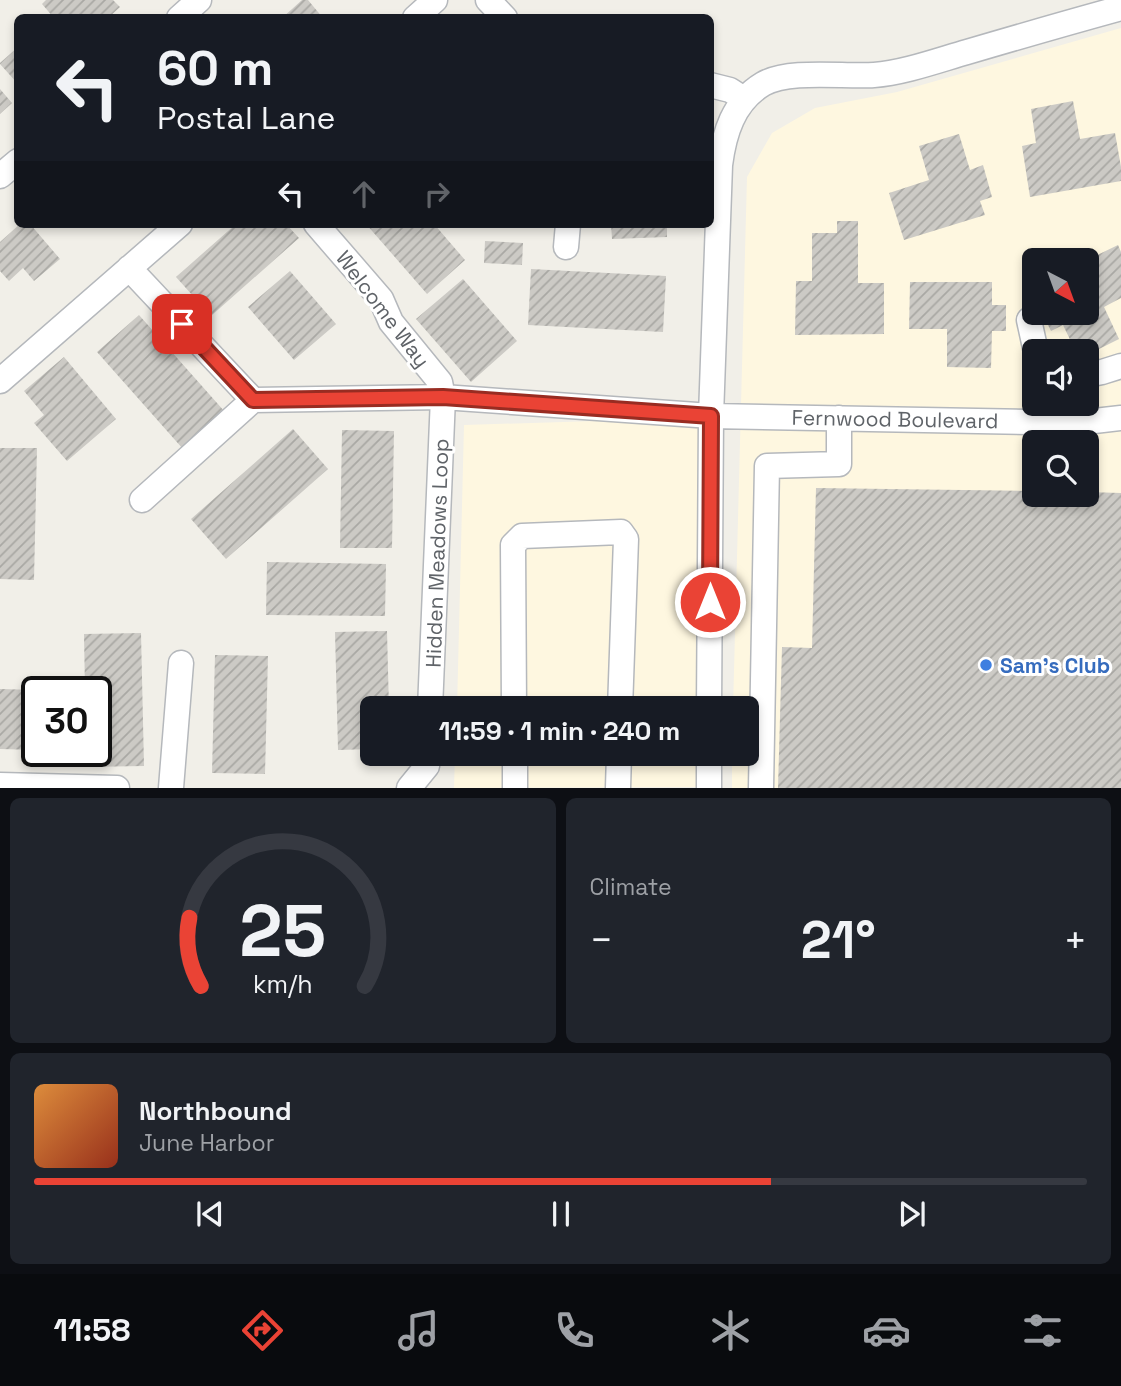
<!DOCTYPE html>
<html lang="en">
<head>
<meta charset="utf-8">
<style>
	:root { --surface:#171b24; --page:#20242c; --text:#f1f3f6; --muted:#9ea1a6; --line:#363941; --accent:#ea4335 }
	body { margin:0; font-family:"Space Grotesk",sans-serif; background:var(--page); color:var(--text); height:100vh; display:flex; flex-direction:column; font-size:26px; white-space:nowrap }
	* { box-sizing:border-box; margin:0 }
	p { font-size:23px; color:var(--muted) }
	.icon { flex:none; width:38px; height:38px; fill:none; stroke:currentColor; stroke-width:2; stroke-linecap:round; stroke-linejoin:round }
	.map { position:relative; height:788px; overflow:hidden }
	.sheet { display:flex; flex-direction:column; gap:10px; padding:10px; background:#0d0f14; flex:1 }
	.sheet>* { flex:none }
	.guide { position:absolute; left:14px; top:14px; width:700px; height:214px; border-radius:10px; box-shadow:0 4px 10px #0003; background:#171b24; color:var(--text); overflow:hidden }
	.needle { width:46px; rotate:139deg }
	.buttons { position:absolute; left:1022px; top:248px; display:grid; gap:14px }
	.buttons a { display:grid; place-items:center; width:77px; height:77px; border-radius:10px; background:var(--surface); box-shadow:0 4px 10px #0003; font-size:35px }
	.speed { position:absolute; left:21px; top:676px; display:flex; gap:14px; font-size:35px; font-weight:700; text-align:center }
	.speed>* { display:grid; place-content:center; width:91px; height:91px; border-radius:50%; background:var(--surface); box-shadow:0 4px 10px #0003; line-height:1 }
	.speed .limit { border:4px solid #111; border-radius:10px; background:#fff; color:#111 }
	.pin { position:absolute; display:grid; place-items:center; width:60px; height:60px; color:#fff; margin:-30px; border-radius:14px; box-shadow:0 4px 10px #0006 }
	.me { position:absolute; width:77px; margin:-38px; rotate:0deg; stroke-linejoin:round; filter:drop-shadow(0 0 5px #0008) }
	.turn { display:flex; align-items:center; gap:24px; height:147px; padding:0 28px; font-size:32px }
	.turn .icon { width:91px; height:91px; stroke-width:2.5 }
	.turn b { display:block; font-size:49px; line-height:60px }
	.lanes { display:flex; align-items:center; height:66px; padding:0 28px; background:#0003; justify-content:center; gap:35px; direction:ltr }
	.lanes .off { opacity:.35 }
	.big { font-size:52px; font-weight:600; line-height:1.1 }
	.sheet .tile { flex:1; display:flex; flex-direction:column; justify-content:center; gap:10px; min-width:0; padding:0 24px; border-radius:10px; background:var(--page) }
	.sheet .dial { align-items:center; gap:0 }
	.dial svg { height:182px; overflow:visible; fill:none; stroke:var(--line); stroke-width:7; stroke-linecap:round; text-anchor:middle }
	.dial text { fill:var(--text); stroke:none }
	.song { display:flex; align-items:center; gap:21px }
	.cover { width:84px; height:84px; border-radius:10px; background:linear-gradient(135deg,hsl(30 70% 55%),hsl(10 70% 35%)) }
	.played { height:7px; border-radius:4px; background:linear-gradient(90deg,var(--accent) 70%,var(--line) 70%) }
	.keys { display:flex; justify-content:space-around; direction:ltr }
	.heat { display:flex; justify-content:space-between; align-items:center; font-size:38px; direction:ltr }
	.sheet .tiles { flex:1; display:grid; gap:10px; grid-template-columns:1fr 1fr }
	.tile:last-child { grid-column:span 2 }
	.trip { position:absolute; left:360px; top:696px; width:399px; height:70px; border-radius:10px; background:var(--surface); box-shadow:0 4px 10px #0003; font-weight:600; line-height:70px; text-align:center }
	.tabs { display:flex; height:112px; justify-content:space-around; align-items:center; background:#090b0e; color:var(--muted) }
	.tabs .icon { width:49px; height:49px }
	.tabs .on { color:var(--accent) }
	.tabs b { font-size:32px; color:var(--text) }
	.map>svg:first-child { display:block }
	.commercial { fill:#fef7e0; fill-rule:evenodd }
	.building { fill:url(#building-hatch) }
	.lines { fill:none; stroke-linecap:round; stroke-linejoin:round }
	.minor-casing { stroke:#b5b8bc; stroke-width:27 }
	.minor { stroke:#fff; stroke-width:24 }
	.route-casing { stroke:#982c22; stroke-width:18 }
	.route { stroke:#ea4335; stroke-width:12 }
	.shop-dot { fill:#3f7fe0; stroke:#fff; stroke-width:2.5 }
	.labels { text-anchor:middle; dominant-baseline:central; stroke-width:6; stroke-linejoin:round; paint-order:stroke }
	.street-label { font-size:21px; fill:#5f6368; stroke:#fff }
	.shop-label { font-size:21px; font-weight:bold; fill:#366cbe; stroke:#fff; text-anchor:start }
</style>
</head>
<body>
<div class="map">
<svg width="1121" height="788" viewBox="0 0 1121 788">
	<defs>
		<pattern id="building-hatch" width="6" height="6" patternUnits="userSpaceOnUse" patternTransform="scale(1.75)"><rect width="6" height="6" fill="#cccac5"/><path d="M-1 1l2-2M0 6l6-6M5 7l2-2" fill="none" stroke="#a9a8a4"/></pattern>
	</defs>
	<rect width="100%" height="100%" fill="#f1efe8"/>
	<path class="commercial" d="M1121,28V787L732,788V754H747V709H733L747,177L772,133L815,108L897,92ZM1034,261H1087V313H1034ZM1034,352H1087V404H1034ZM1034,443H1087V495H1034Z
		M700,416L698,709H457L464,425L691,418Z
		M455,754H697V787L454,788Z"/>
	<path class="building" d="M46,0H113L120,7L108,18H54L42,4Z
		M302,0H308L323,18H282Z
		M18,47V84L0,64V63Z
		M0,89L12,103L0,114Z
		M1073,101L1080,139L1115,133L1121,167V181L1030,197L1022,146L1036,143L1031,109Z
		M959,134L970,170L983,165L992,197L980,201L985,215L904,240L889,193L929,180L919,146Z
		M837,221H858V283H884V334L795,335L796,281H812V233H837Z
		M20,224H30L60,259L34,281L23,268L9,281L0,271V242Z
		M236,224H286L299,238L211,316L176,277Z
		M366,224H434L465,260L427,294Z
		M611,224H667V237L612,239Z
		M485,241L523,243L522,265L484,263Z
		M1118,245L1121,252V298L1104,307L1119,339L1087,355V352H1076L1063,325L1051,331L1042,313H1087V260Z
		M531,269L666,276L663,332L528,325Z
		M290,271L336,324L294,360L248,307Z
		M463,279L517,341L471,382L416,319Z
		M910,282H992V305H1006V331H992L991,368L947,367V329H909Z
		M139,315L225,412L183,449L97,352Z
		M64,357L116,419L67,461L34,423L44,415L24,391Z
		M293,429L328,469L226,559L191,519Z
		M342,430L394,431L392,548H340Z
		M0,448H37L34,580L0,579Z
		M816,488L1034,491V495H1087V492L1121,493V788H778L782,647L812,648Z
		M267,562L386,564L385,616L266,615Z
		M387,631L389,709H373V749L338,750L335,632Z
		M141,633L144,766L86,767V751H96V691H85L84,634Z
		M215,655L268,656L265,774L212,773Z
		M0,689L37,690V750L0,749Z"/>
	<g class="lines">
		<defs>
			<path id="minor" d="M488,0L505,18
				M179,18L199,0
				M415,18L435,0
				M710,85L730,90L744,99
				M0,176L18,161
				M316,224L381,299L391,322L440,382L443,397L430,709
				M566,247L568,224
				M129,268L253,400L443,397L711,416L1077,423L1121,418
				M1029,320L1036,352
				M1087,375L1102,372L1121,366
				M0,381L180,224
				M142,500L253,400
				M514,709L513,545L522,536L621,532L626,539L620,709
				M709,709L711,416L720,165C724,134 733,102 763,84C789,69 843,77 874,75C903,73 939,60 967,52C1018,37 1070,22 1121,8
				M515,754V788
				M0,785L117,788
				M171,788L181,663
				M409,788L427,766L428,754
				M618,788L619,754
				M709,788V754
				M761,788L767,466L839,464V418"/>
		</defs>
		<use href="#minor" class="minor-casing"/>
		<use href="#minor" class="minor"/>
	</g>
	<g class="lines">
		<defs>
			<path id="route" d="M182,324L253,400L443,397L711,416L710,602"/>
		</defs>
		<use href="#route" class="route-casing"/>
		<use href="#route" class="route"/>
	</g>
	<circle class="shop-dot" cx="986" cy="665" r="7"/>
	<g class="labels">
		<g class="street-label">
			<text transform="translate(383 309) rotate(53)">Welcome Way</text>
			<text transform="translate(895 419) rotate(1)">Fernwood Boulevard</text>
			<text transform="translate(437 553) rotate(-88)">Hidden Meadows Loop</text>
		</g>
		<g class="shop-label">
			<text x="1000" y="665">Sam's Club</text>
		</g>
	</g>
</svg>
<div class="buttons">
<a><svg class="needle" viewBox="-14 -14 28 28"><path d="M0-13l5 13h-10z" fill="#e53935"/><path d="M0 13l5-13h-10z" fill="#9ea1a6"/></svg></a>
<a><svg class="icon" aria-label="sound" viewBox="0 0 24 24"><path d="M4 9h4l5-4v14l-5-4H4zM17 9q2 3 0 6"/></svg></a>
<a><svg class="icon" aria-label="search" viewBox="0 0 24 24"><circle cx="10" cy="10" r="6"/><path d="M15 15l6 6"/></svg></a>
</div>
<div class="speed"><div class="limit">30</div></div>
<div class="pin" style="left:182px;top:324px;background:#d93025"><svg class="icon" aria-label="arrive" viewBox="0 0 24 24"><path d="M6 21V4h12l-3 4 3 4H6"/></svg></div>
<svg class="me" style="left:710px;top:602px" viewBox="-20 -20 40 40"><circle r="17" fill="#ea4335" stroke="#fff" stroke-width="3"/><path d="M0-11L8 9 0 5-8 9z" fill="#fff"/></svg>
<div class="trip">11:59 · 1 min · 240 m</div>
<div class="guide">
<div class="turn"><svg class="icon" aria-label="left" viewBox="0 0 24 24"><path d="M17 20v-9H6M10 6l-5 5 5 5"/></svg><div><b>60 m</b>Postal Lane</div></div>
<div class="lanes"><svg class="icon" aria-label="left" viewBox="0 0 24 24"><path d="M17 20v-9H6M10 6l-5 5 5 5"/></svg><svg class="icon off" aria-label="ahead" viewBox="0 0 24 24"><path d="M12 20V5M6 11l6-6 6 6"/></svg><svg class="icon off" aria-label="right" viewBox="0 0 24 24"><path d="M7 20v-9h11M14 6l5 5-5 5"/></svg></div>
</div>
</div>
<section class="sheet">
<div class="tiles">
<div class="tile dial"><svg viewBox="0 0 100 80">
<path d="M14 69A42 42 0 1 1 86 69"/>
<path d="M14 69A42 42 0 0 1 9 39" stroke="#ea4335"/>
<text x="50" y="56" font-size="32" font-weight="700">25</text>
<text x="50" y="72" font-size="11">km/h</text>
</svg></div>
<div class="tile"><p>Climate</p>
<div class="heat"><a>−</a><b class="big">21°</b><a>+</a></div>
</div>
<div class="tile">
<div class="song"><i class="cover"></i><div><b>Northbound</b><p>June Harbor</p></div></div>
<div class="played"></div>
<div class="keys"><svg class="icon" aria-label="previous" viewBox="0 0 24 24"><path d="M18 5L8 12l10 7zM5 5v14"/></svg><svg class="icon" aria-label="pause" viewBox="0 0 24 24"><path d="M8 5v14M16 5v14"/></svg><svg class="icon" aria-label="next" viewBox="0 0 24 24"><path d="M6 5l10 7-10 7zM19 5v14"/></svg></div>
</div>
</div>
</section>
<nav class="tabs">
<b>11:58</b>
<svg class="icon on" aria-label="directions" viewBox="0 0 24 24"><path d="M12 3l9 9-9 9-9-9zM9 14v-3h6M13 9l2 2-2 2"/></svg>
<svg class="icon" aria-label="music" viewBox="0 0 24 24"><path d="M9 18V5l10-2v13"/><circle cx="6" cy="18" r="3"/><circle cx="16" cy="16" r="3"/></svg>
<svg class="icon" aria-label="phone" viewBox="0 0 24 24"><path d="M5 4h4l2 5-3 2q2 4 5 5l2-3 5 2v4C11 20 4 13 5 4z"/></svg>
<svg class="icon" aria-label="climate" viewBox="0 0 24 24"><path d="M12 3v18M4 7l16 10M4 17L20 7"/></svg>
<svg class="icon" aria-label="car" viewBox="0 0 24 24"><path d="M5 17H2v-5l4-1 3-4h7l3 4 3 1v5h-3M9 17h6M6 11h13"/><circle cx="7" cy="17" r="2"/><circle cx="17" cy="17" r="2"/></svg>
<svg class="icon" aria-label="filters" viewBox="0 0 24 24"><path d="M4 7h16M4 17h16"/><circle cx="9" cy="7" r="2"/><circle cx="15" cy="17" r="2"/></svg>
</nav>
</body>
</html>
